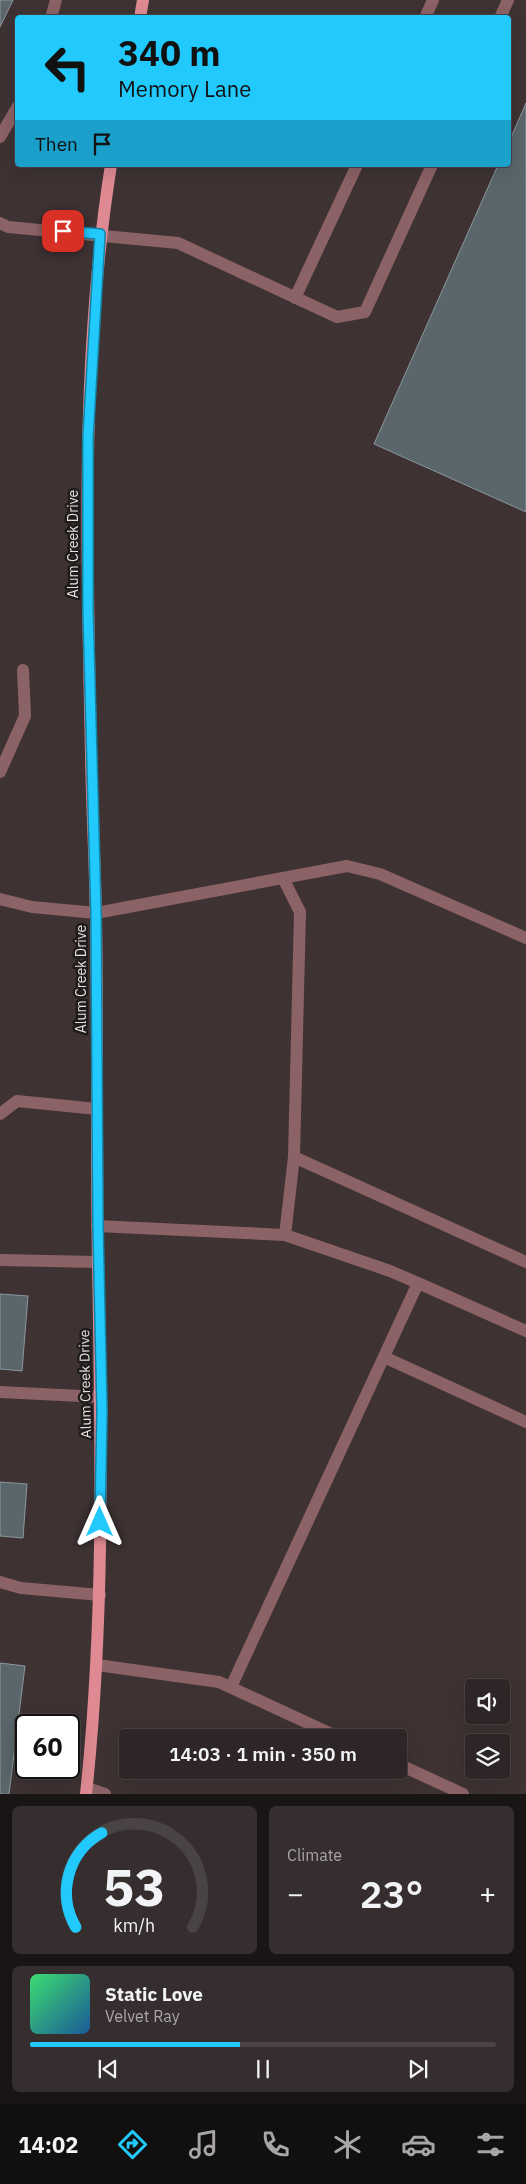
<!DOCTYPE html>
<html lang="en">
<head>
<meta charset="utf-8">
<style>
	:root { --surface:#2e2626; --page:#362e2e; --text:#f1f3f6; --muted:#a7a5a7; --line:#494343; --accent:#21c9fd }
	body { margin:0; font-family:"IBM Plex Sans",sans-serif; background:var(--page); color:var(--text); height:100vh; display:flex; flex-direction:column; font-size:19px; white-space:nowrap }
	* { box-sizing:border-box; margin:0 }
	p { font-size:16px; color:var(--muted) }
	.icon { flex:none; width:28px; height:28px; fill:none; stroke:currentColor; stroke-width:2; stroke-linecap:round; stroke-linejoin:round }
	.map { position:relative; height:1794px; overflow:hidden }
	.drawer { display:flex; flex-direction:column; gap:12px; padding:12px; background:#191515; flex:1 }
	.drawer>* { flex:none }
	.banner { position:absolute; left:15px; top:15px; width:496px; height:152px; border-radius:5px; box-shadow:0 5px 20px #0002,0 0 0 1px var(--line); background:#21c9fd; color:#111; overflow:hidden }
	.controls { position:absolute; left:465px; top:1679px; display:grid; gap:10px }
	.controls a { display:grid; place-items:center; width:45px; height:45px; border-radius:5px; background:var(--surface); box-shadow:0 5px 20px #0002,0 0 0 1px var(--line); font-size:25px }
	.speed { position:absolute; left:15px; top:1714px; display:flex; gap:10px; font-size:25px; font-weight:700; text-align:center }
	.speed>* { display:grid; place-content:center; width:65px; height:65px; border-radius:50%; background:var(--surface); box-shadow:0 5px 20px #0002,0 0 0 1px var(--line); line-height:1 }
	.speed .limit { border:2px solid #111; border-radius:8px; background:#fff; color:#111 }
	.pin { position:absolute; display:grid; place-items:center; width:42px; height:42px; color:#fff; margin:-21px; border-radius:10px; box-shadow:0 2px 8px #0006 }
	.me { position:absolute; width:55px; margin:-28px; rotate:0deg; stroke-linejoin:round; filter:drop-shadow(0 0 4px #0008) }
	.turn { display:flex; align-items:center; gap:18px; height:105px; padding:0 20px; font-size:22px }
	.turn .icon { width:65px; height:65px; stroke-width:2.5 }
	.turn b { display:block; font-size:35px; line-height:42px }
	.then { display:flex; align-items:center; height:48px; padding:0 20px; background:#0003; gap:10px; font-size:19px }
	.big { font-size:38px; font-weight:600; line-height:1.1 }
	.drawer .tile { flex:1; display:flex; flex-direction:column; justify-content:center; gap:8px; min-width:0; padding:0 18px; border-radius:8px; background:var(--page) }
	.drawer .dial { align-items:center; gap:0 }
	.dial svg { height:130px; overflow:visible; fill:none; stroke:var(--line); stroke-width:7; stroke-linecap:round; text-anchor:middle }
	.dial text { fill:var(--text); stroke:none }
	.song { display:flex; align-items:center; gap:15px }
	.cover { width:60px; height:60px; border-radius:8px; background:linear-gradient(135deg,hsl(140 70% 55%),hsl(210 70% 35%)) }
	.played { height:5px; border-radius:2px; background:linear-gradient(90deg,var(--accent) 45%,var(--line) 45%) }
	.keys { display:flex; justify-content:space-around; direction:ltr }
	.heat { display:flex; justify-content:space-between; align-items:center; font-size:28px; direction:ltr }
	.drawer .tiles { flex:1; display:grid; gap:12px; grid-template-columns:1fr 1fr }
	.tile:last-child { grid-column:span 2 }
	.trip { position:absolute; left:119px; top:1729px; width:288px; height:50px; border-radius:5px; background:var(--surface); box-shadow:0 5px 20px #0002,0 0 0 1px var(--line); font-weight:600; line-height:50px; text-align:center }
	.menu { display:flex; height:80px; justify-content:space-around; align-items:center; background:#120f0f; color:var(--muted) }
	.menu .icon { width:35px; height:35px }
	.menu .on { color:var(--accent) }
	.menu b { font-size:22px; color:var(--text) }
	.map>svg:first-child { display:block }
	.building { fill:#5a666b; stroke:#8b989e }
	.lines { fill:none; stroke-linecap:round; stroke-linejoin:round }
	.minor { stroke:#8b6265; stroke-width:12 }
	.major { stroke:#df8a93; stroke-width:12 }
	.route-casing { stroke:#1583a4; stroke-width:12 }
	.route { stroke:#21c9fd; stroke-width:9 }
	.labels { text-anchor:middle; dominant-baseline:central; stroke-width:5; stroke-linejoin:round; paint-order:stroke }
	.street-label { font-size:14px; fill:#e7e0e0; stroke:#211c1c }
</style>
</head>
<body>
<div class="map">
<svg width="526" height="1794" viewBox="0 0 526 1794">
	<rect width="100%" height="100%" fill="#3e3233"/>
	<path class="building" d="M0,0H13L0,27Z
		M526,103V512L374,444L498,165H509V142Z
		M0,1294L28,1296L22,1371L0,1369Z
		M0,1482L27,1484L23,1538L0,1536Z
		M0,1663L25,1666L9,1794H0Z"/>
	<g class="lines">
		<path class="minor" d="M51,18L56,0
			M425,18L433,0
			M500,18L508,0
			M0,137L18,106
			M0,223L8,227L178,243L337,317L365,312L432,165
			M295,298L357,165
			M0,772L25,716L23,670
			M0,899L32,907L96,913L347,866L380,874L526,938
			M0,1114L17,1101L97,1109
			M294,1157L526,1262
			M97,1226L285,1235L294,1157L300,912L283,878
			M0,1260L98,1262
			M418,1283L526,1331
			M384,1357L526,1422
			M0,1392L101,1397
			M0,1582L21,1588L100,1595
			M97,1665L219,1682L340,1738
			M231,1687L418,1283L390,1271L285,1235
			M398,1764L463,1794
			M87,1788L105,1794"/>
		<path class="major" d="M140,18L143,0
			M86,1794C105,1617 101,1440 98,1262C96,1147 98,1032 96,918C95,863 92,808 91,754C87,557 80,360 111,165"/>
	</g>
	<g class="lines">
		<defs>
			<path id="route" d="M63,231L100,234L88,437V610L96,913L98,1226L102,1411L100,1522"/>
		</defs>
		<use href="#route" class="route-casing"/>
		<use href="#route" class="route"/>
	</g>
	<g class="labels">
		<g class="street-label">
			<text transform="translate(73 544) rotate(-90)">Alum Creek Drive</text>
			<text transform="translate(81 979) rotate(-90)">Alum Creek Drive</text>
			<text transform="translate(85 1384) rotate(-91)">Alum Creek Drive</text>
		</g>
	</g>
</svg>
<div class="controls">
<a><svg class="icon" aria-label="sound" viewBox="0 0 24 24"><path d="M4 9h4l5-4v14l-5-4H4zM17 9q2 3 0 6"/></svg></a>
<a><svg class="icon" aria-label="layers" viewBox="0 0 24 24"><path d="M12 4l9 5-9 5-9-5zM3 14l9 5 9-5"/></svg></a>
</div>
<div class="speed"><div class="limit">60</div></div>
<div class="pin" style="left:63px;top:231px;background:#d93025"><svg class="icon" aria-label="arrive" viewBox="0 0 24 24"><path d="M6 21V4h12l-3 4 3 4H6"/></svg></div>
<svg class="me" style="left:100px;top:1522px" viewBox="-20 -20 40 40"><path d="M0-17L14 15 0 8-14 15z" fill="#21c9fd" stroke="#fff" stroke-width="4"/></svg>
<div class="trip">14:03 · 1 min · 350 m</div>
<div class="banner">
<div class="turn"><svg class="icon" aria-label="left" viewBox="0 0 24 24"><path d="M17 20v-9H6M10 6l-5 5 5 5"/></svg><div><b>340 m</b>Memory Lane</div></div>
<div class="then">Then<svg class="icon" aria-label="arrive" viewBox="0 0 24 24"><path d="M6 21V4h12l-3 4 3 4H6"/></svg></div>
</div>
</div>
<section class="drawer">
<div class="tiles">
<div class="tile dial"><svg viewBox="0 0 100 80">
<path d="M14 69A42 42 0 1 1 86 69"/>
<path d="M14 69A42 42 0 0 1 30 11" stroke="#21c9fd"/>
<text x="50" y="56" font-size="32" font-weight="700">53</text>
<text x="50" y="72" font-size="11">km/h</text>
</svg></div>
<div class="tile"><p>Climate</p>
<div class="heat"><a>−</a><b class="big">23°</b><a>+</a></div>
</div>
<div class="tile">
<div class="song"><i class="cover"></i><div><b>Static Love</b><p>Velvet Ray</p></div></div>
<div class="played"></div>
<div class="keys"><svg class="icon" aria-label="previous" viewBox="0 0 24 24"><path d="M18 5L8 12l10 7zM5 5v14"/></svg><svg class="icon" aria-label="pause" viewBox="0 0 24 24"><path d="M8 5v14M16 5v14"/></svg><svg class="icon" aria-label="next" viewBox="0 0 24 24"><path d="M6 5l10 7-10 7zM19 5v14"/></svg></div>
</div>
</div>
</section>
<nav class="menu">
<b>14:02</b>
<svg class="icon on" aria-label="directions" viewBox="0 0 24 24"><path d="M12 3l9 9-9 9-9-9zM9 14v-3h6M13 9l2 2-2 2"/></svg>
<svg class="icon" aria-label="music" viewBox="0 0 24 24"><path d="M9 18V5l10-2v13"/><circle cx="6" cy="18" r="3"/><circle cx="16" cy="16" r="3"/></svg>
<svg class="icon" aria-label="phone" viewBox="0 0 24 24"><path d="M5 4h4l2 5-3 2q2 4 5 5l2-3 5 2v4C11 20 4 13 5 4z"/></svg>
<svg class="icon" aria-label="climate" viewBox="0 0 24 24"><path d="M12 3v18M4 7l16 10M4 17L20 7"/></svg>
<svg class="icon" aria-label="car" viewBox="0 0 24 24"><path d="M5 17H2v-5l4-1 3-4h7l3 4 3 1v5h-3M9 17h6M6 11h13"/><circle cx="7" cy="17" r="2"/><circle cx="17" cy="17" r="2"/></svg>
<svg class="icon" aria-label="filters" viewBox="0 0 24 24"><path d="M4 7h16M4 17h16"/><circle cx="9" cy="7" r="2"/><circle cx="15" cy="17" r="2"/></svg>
</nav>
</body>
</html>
